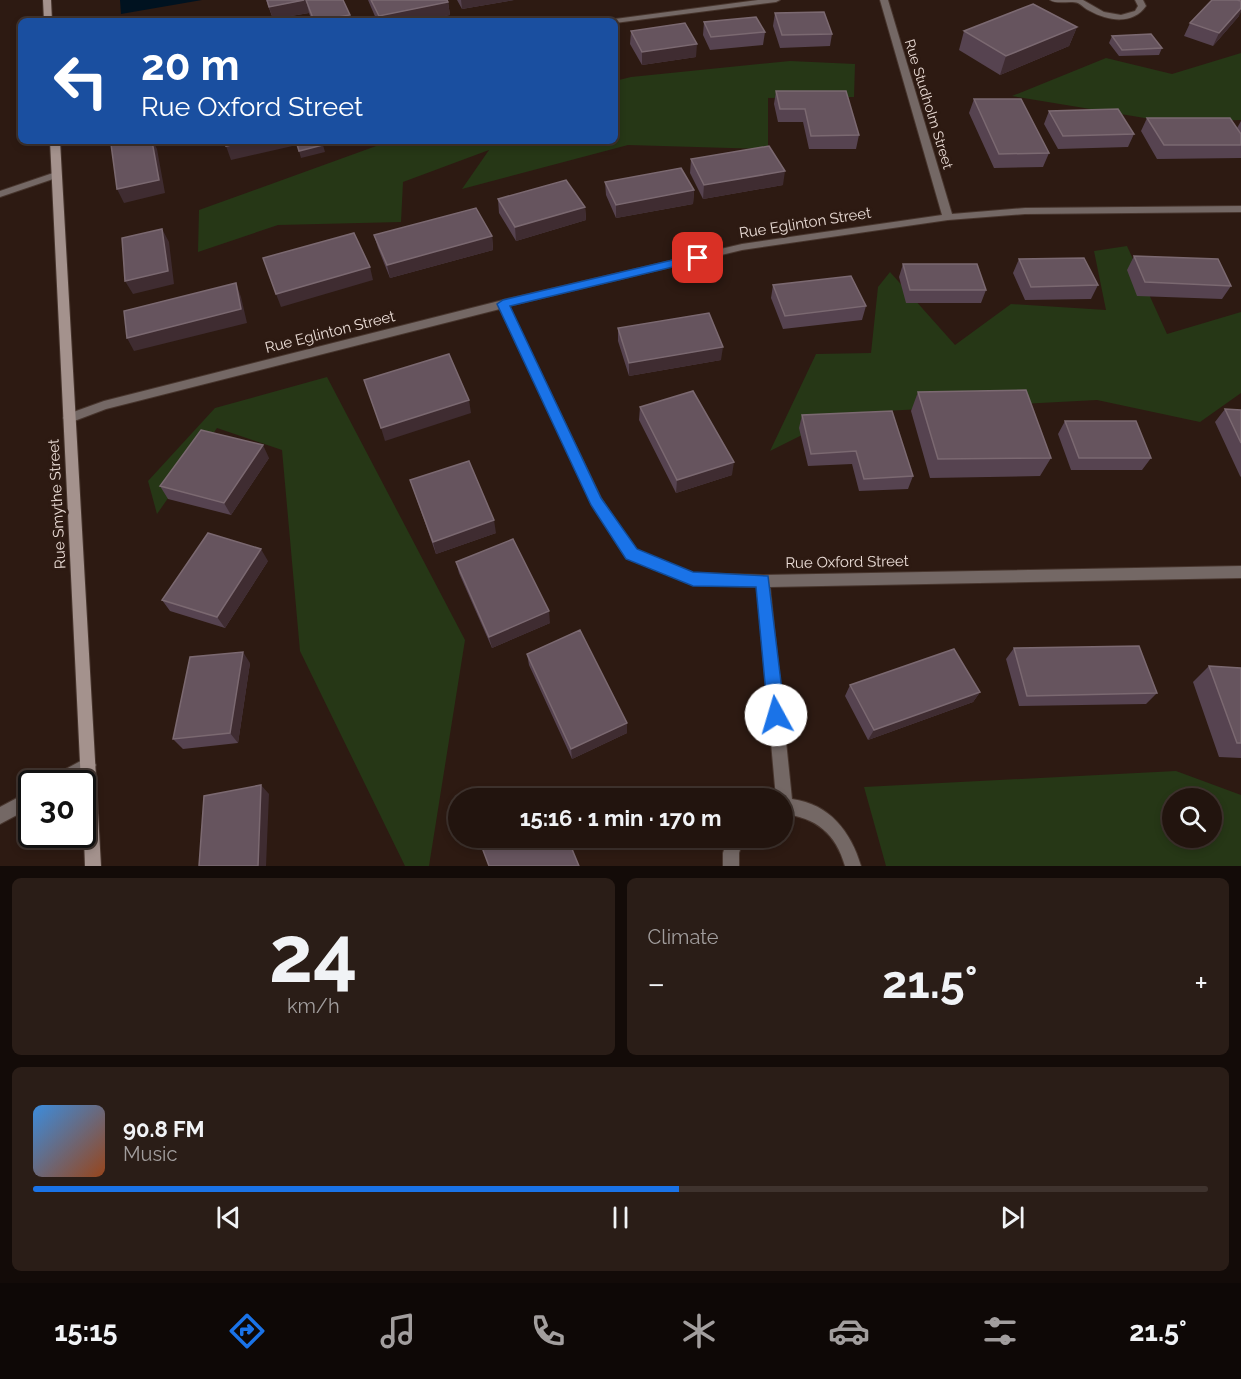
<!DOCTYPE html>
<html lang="en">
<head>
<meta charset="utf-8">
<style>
	:root { --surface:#22140e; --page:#2a1d17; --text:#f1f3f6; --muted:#a29e9e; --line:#3f332e; --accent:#1a73e8 }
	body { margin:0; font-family:Raleway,sans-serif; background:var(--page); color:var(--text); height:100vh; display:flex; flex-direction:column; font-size:22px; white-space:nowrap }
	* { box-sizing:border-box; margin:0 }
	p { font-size:20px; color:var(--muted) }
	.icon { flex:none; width:33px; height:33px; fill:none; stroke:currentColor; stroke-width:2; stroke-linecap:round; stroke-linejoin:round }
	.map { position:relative; height:866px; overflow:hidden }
	.drawer { display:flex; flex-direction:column; gap:12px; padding:12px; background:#130b08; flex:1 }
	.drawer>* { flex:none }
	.hud { position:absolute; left:18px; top:18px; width:600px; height:126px; border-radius:9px; box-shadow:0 3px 9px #0003,0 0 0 2px var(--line); background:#1a4fa0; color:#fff; overflow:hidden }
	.controls { position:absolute; left:1162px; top:788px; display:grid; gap:12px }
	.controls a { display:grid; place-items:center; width:60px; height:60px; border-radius:50%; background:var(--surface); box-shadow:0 3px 9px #0003,0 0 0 2px var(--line); font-size:30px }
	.speed { position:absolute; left:18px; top:770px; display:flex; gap:12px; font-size:30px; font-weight:700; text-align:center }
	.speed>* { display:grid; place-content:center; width:78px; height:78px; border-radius:50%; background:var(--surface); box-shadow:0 3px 9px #0003,0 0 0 2px var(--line); line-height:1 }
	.speed .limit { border:3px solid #111; border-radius:9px; background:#fff; color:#111 }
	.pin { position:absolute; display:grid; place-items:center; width:51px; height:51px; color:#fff; margin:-26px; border-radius:12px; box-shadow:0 3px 9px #0006 }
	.me { position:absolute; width:66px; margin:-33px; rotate:354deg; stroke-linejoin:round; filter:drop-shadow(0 0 4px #0008) }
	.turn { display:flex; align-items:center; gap:21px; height:126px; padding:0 24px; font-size:27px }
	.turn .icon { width:78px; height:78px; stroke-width:2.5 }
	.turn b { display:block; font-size:42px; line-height:51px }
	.big { font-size:45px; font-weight:700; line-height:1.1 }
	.drawer .widget { flex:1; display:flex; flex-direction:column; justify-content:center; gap:9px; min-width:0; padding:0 21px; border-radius:9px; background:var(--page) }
	.drawer .dial { align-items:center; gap:0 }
	.dial b { font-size:78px; line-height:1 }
	.song { display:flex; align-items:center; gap:18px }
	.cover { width:72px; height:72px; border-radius:9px; background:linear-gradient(135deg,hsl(210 70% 55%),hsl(20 70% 35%)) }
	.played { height:6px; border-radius:3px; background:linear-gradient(90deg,var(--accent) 55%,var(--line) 55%) }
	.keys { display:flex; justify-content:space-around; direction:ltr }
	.heat { display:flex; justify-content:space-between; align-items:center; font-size:33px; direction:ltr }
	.drawer .tiles { flex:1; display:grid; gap:12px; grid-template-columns:1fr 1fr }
	.widget:last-child { grid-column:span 2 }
	.trip { position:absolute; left:448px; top:788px; width:345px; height:60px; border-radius:30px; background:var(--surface); box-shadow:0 3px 9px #0003,0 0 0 2px var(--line); font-weight:700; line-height:60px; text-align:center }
	.tab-bar { display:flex; height:96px; justify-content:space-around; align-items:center; background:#0e0806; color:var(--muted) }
	.tab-bar .icon { width:42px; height:42px }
	.tab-bar .current { color:var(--accent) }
	.tab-bar b { font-size:27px; color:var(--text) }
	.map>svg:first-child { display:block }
	.green { fill:#263716; fill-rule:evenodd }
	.water { fill:#001220 }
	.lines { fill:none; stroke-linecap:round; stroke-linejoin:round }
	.street-casing { stroke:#47352d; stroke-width:2 }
	.secondary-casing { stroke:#47352d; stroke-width:2 }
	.street { fill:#746865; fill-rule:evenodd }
	.secondary { fill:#a4928d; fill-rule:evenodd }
	.wall { fill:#564350 }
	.shaded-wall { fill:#3f2c31 }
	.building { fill:#66545e; stroke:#7b6971; stroke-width:1.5 }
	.route { fill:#1a73e8; stroke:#114b97; stroke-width:1.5 }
	.labels { text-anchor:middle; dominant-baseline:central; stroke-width:6; stroke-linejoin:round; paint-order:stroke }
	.far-street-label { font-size:14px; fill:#eadcd6; stroke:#2d1a12 }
	.street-label { font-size:15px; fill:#eadcd6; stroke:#2d1a12 }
</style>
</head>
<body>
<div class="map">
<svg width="1241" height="866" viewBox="0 0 1241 866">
	<rect width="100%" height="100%" fill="#2d1a12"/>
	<path class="green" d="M1241,53V120L1169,122L1012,96L1106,58L1172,74Z
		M790,61L855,64L854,97L768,98V149L628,145L462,189L489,150L403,182L401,222L278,225L198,252L199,210L390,141H615V81L631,77Z
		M1127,246L1167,334L1241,312V393L1200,422L1097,400L846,413L770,451L816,354L871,353L878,287L890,272L955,345L1011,304L1106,310L1094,251Z
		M327,377L465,640L429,866H405L300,651L282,450L217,428L157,514L148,481L215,408Z
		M1176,771L1241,795V866H886L864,787ZM1173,798H1212V837H1173Z"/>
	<path class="water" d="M120,0H202L121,14Z"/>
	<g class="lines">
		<defs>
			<path id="street" d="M758,0H780L776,2L615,23V21H611L615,19Z
				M880,0H888L952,214L1025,208L1241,206V212L1025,214L948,220L742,250L509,306L601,498L636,550L693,573L763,575L1241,566V578L770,587L792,799C830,804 851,832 861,866H845C836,834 816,817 783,814V798H776L757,587L693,585L626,558L592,505L500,309L106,409L69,423L63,418L65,415L104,401L503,300L742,244L942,215Z
				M1050,0H1083L1104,12L1121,15L1135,11L1138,6L1135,0H1143L1146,6C1133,25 1108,21 1090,11C1085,9 1082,5 1078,3C1070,0 1058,5 1050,0Z
				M56,172L61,175L59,177L0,197V191Z
				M88,757L93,760L96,765C88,782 65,783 49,783L51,777Z
				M32,790V807L0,824V807Z
				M728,837H744L739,853V866H723V853Z"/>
			<path id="secondary" d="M43,0H51L52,21H44Z
				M50,141H60L101,866H85L82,783H81Z"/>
		</defs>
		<use href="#street" class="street-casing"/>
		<use href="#secondary" class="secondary-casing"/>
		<use href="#street" class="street"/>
		<use href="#secondary" class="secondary"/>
	</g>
	<path class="wall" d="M266,0H343L351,21H312L309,13L273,19Z
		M368,0H447L448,2L450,15L419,21H377Z
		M457,0H514L462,9Z
		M775,13L832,34L830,46L780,48L773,26Z
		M1239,16L1213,46L1184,36L1190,23Z
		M704,22L765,32L763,45L710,50L703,35Z
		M1077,27L1069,46L1000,75L959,50L964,31Z
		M631,31L696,57L642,65L630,44Z
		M1112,36L1162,48L1159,55L1119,56L1109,43Z
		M776,91L859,135L856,149H809L803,122H778L774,104Z
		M974,99L1049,153L1043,167L994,168L969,113Z
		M1049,111L1134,134L1128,147L1058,149L1044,124Z
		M1147,118L1237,128L1241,121V158L1157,159L1141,131Z
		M691,159L783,185L703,199L690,173Z
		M605,182L694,190L693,204L616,218L606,195Z
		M498,199L585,207L586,220L516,241L499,213Z
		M374,235L492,236L493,250L390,278L378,248Z
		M1134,256L1231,286L1222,299L1137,296L1127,270Z
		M1019,259L1098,285L1091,299L1025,300L1013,273Z
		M903,264L986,290L981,303H906L899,277Z
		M773,285L866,306L862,320L783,329L771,298Z
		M618,328L721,360L629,376L618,341Z
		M918,392L1051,458L1040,476L930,478L911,411Z
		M640,407L732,475L676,493L639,420Z
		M1225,409L1241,410V477L1240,476L1215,422Z
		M802,415L913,476L908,489L859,491L852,464L808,466L799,428Z
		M1065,421L1151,458L1142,470H1071L1058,434Z
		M269,458L231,515L168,499L160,486Z
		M410,480L496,533L436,554Z
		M268,561L225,628L170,611L162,600Z
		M456,562L550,623L492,648L459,573Z
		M1014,648L1157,693L1146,704L1019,706L1006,659Z
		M527,654L627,733L572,759L529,665Z
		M250,663L238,743L183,749L173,739Z
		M1209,666L1241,668V758L1219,757L1193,682Z
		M850,685L980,692L973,702L868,740L845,696Z"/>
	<path class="shaded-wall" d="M306,0L309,13L273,19L269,7Z
		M461,0H514L462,9Z
		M448,2L450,15L419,21H380L379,16Z
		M1241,8V12L1239,16L1213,46L1219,33Z
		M350,15L351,21H317Z
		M1077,27L1069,46L1000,75L1006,56Z
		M697,44L696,57L642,65V52Z
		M615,50H618V63H615Z
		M152,141H153L157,149L165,193L124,203L117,189Z
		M250,141H295L297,145L231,160L226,146Z
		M323,145L325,152L301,158L299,151Z
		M785,171L783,185L703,199L704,185Z
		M694,190L693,204L616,218V205Z
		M585,207L586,220L516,241L515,227Z
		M162,229L169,242L174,284L133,294L125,281Z
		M492,236L493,250L390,278L387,265Z
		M370,267L373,280L281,307L276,294Z
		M236,283L241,297L247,323L134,351L127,338Z
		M723,347L721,360L629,376V363Z
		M469,400L471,413L385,441L381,428Z
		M263,445L269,458L231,515L224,503Z
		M734,462L732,475L676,493L677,480Z
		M494,520L496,533L436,554L433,542Z
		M261,549L268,561L225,628L217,617Z
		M549,611L550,623L492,648L489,637Z
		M243,652L250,663L238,743L230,733Z
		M980,692L973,702L868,740L874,730Z
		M627,723V733L572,759L571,749Z
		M261,785L269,794L266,866H258Z"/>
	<path class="building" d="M267,0H304L269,7Z
		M306,0H343L350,15L314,21Z
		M371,0H447L448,2L379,16Z
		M1212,0H1237L1241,1V8L1219,33L1190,23Z
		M1033,4L1077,27L1006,56L964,31Z
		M824,12L832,34L782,35L775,13Z
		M756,17L765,32L711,37L704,22Z
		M303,18L304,21H285Z
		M685,23L697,44L642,52L631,31Z
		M1151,34L1162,48L1122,50L1112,36Z
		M776,91H846L859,135L811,136L805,109H780Z
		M974,99H1021L1049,153L999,154Z
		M1118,109L1134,134L1063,136L1049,111Z
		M1147,118H1230L1241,134V145H1164Z
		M125,141H152L159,180L117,189L111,144Z
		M225,141H250L226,146Z
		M296,141H322L323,145L299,151Z
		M769,146L785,171L704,185L691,159Z
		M681,168L694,190L616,205L605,182Z
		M566,180L585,207L515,227L498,199Z
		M476,208L492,236L387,265L374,235Z
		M162,229L168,271L125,281L122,238Z
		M354,233L370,267L276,294L263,258Z
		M1134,256L1218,259L1231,286L1145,282Z
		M1084,258L1098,285L1031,287L1019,259Z
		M903,264H977L986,290H910Z
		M851,276L866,306L785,316L773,285Z
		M236,283L241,309L127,338L124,311Z
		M709,313L723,347L629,363L618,328Z
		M449,354L469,400L381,428L364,380Z
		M1026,390L1051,458L938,459L918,392Z
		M693,391L734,462L677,480L640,407Z
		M1225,409L1241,410V443Z
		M892,411L913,476L864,479L856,451L811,454L802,415Z
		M1065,421H1136L1151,458H1079Z
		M201,430L263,445L224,503L160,486Z
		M469,461L494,520L433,542L410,480Z
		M208,533L261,549L217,617L162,600Z
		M513,539L549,611L489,637L456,562Z
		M580,630L627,723L571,749L527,654Z
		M1139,646L1157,693L1027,696L1014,648Z
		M954,649L980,692L874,730L850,685Z
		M243,652L230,733L173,739L190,657Z
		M1209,666L1241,668V743H1237Z
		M261,785L258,866H199L204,796Z
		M549,793L551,798H538Z
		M478,837H567L579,866H489Z"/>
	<path class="route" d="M698,254L702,255V260L510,306L601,498L637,549L693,572L768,576L785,715L782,721L776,723L770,721L768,715L756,587L693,586L626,559L591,505L497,304L503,300Z"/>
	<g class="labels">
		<g class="far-street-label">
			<text transform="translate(929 104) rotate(73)">Rue Studholm Street</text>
		</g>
		<g class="street-label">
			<text transform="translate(805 223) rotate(-9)">Rue Eglinton Street</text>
			<text transform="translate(330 332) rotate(-14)">Rue Eglinton Street</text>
			<text transform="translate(57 504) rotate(-93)">Rue Smythe Street</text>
			<text transform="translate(847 562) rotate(-1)">Rue Oxford Street</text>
		</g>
	</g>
</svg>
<div class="controls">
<a><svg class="icon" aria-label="search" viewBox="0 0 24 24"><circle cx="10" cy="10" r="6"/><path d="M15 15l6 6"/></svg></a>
</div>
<div class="speed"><div class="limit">30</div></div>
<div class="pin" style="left:698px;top:258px;background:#d93025"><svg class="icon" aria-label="arrive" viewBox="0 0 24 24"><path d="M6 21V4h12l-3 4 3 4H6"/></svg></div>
<svg class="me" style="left:776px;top:715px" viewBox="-20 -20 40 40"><circle r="19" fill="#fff"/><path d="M0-13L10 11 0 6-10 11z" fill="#1a73e8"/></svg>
<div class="trip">15:16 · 1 min · 170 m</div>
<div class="hud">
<div class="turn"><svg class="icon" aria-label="left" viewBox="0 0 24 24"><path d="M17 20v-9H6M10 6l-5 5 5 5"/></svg><div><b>20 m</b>Rue Oxford Street</div></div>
</div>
</div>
<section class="drawer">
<div class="tiles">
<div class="widget dial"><b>24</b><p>km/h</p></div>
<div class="widget"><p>Climate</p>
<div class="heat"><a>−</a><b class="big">21.5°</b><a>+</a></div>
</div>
<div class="widget">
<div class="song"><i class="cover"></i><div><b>90.8 FM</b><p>Music</p></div></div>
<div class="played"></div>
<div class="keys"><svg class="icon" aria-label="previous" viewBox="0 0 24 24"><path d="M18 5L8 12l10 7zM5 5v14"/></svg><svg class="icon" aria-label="pause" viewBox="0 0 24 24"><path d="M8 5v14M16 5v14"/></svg><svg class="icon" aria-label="next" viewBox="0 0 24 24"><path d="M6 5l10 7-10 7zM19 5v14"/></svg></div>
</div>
</div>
</section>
<nav class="tab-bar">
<b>15:15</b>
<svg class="icon current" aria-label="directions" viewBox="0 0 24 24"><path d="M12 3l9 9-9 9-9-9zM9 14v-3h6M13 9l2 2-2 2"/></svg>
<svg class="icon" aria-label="music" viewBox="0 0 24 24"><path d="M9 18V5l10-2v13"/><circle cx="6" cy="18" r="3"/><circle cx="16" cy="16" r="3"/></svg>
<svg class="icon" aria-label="phone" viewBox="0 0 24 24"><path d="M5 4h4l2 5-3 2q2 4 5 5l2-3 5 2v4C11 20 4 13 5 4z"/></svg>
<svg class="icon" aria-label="climate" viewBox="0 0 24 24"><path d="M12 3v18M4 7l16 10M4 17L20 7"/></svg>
<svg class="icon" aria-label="car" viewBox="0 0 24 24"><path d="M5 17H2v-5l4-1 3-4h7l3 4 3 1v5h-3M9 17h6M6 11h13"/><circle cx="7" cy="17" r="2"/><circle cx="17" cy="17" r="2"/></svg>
<svg class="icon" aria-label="filters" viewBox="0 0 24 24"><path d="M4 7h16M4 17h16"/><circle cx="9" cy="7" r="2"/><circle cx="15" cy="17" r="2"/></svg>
<b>21.5°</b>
</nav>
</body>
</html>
